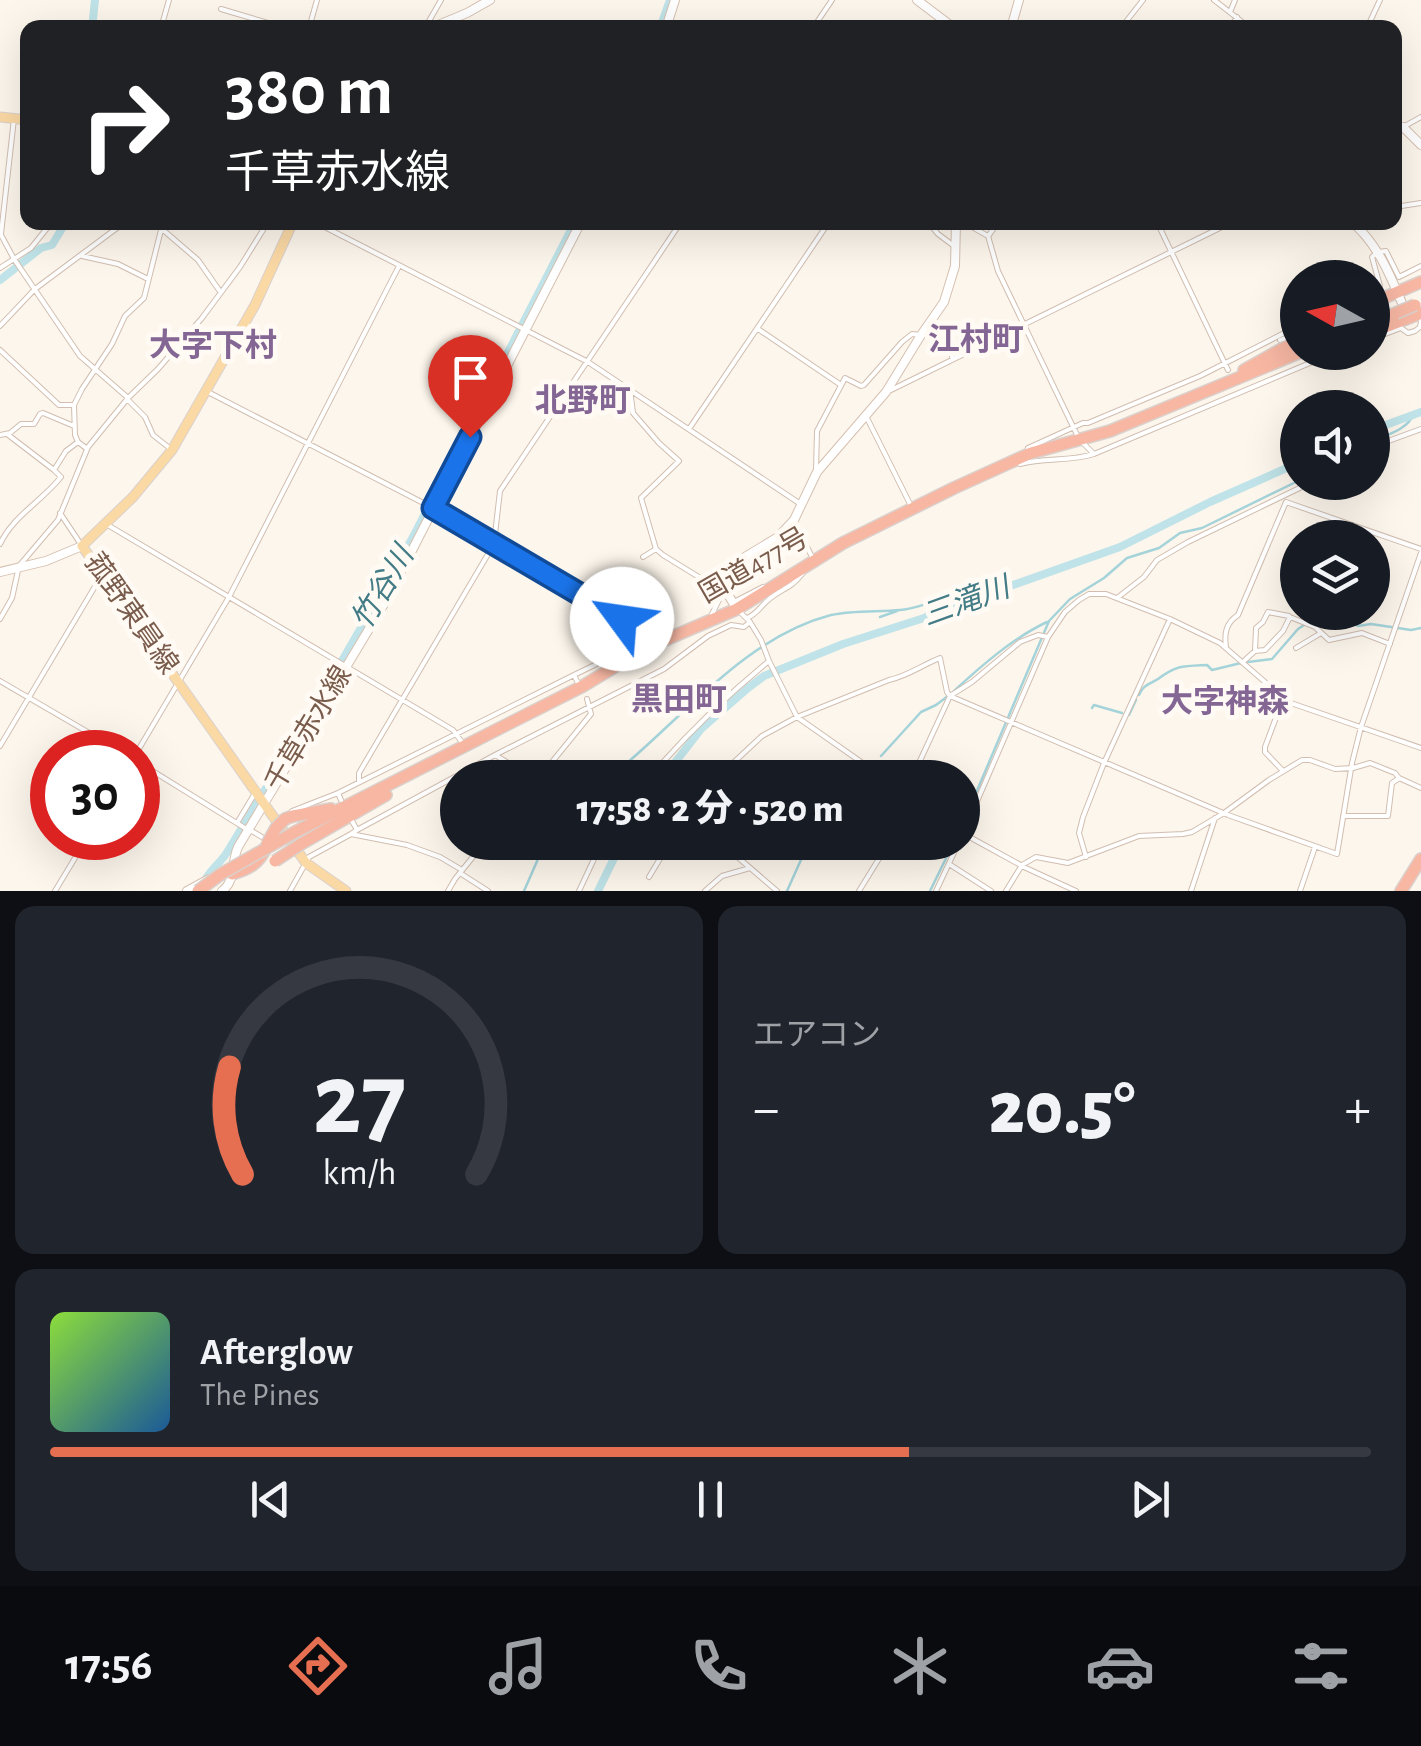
<!DOCTYPE html>
<html lang="ja">
<head>
<meta charset="utf-8">
<style>
	:root { --surface:#171b24; --page:#20242c; --text:#f1f3f6; --muted:#9ea1a6; --line:#363941; --accent:#e76f51 }
	body { margin:0; font-family:"Alegreya Sans","Noto Sans JP",sans-serif; background:var(--page); color:var(--text); height:100vh; display:flex; flex-direction:column; font-size:38px; white-space:nowrap }
	* { box-sizing:border-box; margin:0 }
	p { font-size:32px; color:var(--muted) }
	.icon { flex:none; width:55px; height:55px; fill:none; stroke:currentColor; stroke-width:2; stroke-linecap:round; stroke-linejoin:round }
	.map { position:relative; height:891px; overflow:hidden }
	.side { display:flex; flex-direction:column; gap:15px; padding:15px; background:#0d0f14; flex:1 }
	.side>* { flex:none }
	.top-card { position:absolute; left:20px; top:20px; width:1382px; height:210px; border-radius:20px; box-shadow:0 10px 40px #0002; background:#202124; color:#fff; overflow:hidden }
	.needle { width:65px; rotate:278deg }
	.tools { position:absolute; left:1280px; top:260px; display:grid; gap:20px }
	.tools a { display:grid; place-items:center; width:110px; height:110px; border-radius:50%; background:var(--surface); box-shadow:0 10px 40px #0002; font-size:50px }
	.speed { position:absolute; left:30px; top:730px; display:flex; gap:20px; font-size:50px; font-weight:700; text-align:center }
	.speed>* { display:grid; place-content:center; width:130px; height:130px; border-radius:50%; background:var(--surface); box-shadow:0 10px 40px #0002; line-height:1 }
	.speed .limit { border:15px solid #d22; background:#fff; color:#111 }
	.pin { position:absolute; display:grid; place-items:center; width:85px; height:85px; color:#fff; margin:-102px -42px; border-radius:50% 50% 50% 0; rotate:-45deg; box-shadow:0 0 10px #0007 }
	.pin .icon { rotate:45deg }
	.me { position:absolute; width:110px; margin:-55px; rotate:301deg; stroke-linejoin:round; filter:drop-shadow(0 0 8px #0008) }
	.turn { display:flex; align-items:center; gap:35px; height:210px; padding:0 40px; font-size:45px }
	.turn .icon { width:130px; height:130px; stroke-width:2.5 }
	.turn b { display:block; font-size:70px; line-height:85px }
	.big { font-size:75px; font-weight:800; line-height:1.1 }
	.side .tile { flex:1; display:flex; flex-direction:column; justify-content:center; gap:15px; min-width:0; padding:0 35px; border-radius:20px; background:var(--page) }
	.side .dial { align-items:center; gap:0 }
	.dial svg { height:260px; overflow:visible; fill:none; stroke:var(--line); stroke-width:7; stroke-linecap:round; text-anchor:middle }
	.dial text { fill:var(--text); stroke:none }
	.song { display:flex; align-items:center; gap:30px }
	.cover { width:120px; height:120px; border-radius:15px; background:linear-gradient(135deg,hsl(90 70% 55%),hsl(210 70% 35%)) }
	.played { height:10px; border-radius:5px; background:linear-gradient(90deg,var(--accent) 65%,var(--line) 65%) }
	.keys { display:flex; justify-content:space-around; direction:ltr }
	.heat { display:flex; justify-content:space-between; align-items:center; font-size:55px; direction:ltr }
	.side .tiles { flex:1; display:grid; gap:15px; grid-template-columns:1fr 1fr }
	.tile:last-child { grid-column:span 2 }
	.trip { position:absolute; left:440px; top:760px; width:540px; height:100px; border-radius:50px; background:var(--surface); box-shadow:0 10px 40px #0002; font-weight:800; line-height:100px; text-align:center }
	.tab-bar { display:flex; height:160px; justify-content:space-around; align-items:center; background:#090b0e; color:var(--muted) }
	.tab-bar .icon { width:70px; height:70px }
	.tab-bar .selected { color:var(--accent) }
	.tab-bar b { font-size:45px; color:var(--text) }
	.map>svg:first-child { display:block }
	.lines { fill:none; stroke-linecap:round; stroke-linejoin:round }
	.stream { stroke:#a5d3da; stroke-width:2.5 }
	.river { stroke:#bfe3e8; stroke-width:8 }
	.street-casing { stroke:#d1beb0; stroke-width:6 }
	.secondary-casing { stroke:#d6c0b0; stroke-width:10 }
	.primary-casing { stroke:#dad1cd; stroke-width:11 }
	.highway-casing { stroke:#dad1cd; stroke-width:14 }
	.street { stroke:#fff; stroke-width:4 }
	.secondary { stroke:#fff; stroke-width:8 }
	.primary { stroke:#fbd9a5; stroke-width:9 }
	.highway { stroke:#f7b7a3; stroke-width:11 }
	.highway-bridge-casing { stroke:#dad1cd; stroke-width:14; stroke-linecap:butt }
	.highway-bridge { stroke:#f7b7a3; stroke-width:11 }
	.route-casing { stroke:#114b97; stroke-width:25 }
	.route { stroke:#1a73e8; stroke-width:18 }
	.labels { text-anchor:middle; dominant-baseline:central; stroke-width:10; stroke-linejoin:round; paint-order:stroke }
	.street-label { font-size:28px; fill:#7a5c4d; stroke:#fffaf3 }
	.water-label { font-size:30px; font-style:italic; fill:#437c86; stroke:#fffaf3 }
	.quarter-label { font-size:32px; font-weight:bold; fill:#846695; stroke:#fffaf3 }
</style>
</head>
<body>
<div class="map">
<svg width="1421" height="891" viewBox="0 0 1421 891">
	<rect width="100%" height="100%" fill="#fdf6ec"/>
	<g class="lines">
		<path class="stream" d="M1372,442C1386,435 1408,429 1413,415
			M1336,612L1358,626L1371,624L1411,630L1421,628
			M880,617L897,611
			M1248,662L1272,659L1298,629L1324,612
			M954,691C981,666 1013,638 1047,622
			M1139,695C1143,685 1148,685 1158,679C1177,665 1183,666 1207,665L1212,670L1241,663
			M1092,708L1094,705L1122,713
			M1129,715L1136,700
			M881,756L921,712L936,705L948,696
			M609,778C678,724 742,638 831,615C853,610 878,612 900,610C921,609 948,592 968,601
			M861,778L867,770
			M962,826L1049,621L1070,599L1104,578L1127,558L1159,548L1180,533L1202,528L1298,481
			M524,891L538,859L549,842
			M787,891L809,842
			M930,891L954,842"/>
		<path class="river" d="M92,28L95,0
			M660,28L670,0
			M0,280L41,248L52,245L66,222
			M1372,430L1421,412
			M663,778L701,729L748,688L764,676L843,644L924,618L957,601H968L1120,547L1210,502L1298,463
			M204,882C210,870 219,864 226,854L319,701L413,537L575,222
			M598,891L622,842"/>
		<defs>
			<path id="street" d="M1214,0L1250,28
				M221,9L285,28
				M1230,12L1235,0
				M161,28L169,0
				M309,28L317,0
				M425,28L441,0
				M813,28L832,0
				M1121,28L1143,0
				M1230,28L1237,17
				M1367,28L1380,0
				M1395,124L1403,127L1421,117
				M1395,207L1421,203
				M315,222L588,362L799,503
				M928,222L938,234L954,246
				M963,222L988,236L998,271L1079,439L1094,454L1336,352
				M1157,222L1228,370
				M162,229L198,260L219,290
				M0,233L14,259L80,356L127,397
				M1,234L14,119
				M989,235L998,222
				M82,256L118,264L148,279
				M0,268L31,248L52,222
				M1372,289L1380,286L1372,257L1378,252L1386,251L1399,277L1421,266
				M931,321L943,330L953,359
				M0,326L35,289L125,222
				M758,329L841,385
				M1415,331L1420,327L1421,321
				M1372,339L1401,328L1408,333L1415,331
				M1280,340L1298,333
				M0,350L59,405H74
				M630,389L633,413L659,443L679,461L641,498L656,549L663,555L702,579L708,582H724
				M891,390L1232,222
				M206,391L433,508L653,637
				M127,399L145,417L153,435L172,450
				M866,416L911,506
				M689,429L829,222
				M7,434L54,470
				M0,435L10,433L21,424H34L40,414L43,413L74,426
				M1372,447L1421,429
				M86,448L78,442L75,435L74,405L82,389L112,344L125,316L144,298L163,222
				M1028,448L1083,423H1088L1200,376L1298,326
				M1020,464C1045,457 1069,462 1094,454
				M816,471L817,431L845,378L861,386L864,385L902,342L912,334L921,335
				M60,513L82,546
				M794,520L812,557
				M106,524L453,730L461,741
				M494,543L500,491L681,222
				M0,544C13,516 41,502 61,477L54,470L66,451L78,442
				M643,557L656,549
				M1117,598L1144,577L1157,560L1188,542L1312,482
				M736,601L763,587
				M741,613L750,622L761,640L769,661L797,717L884,778
				M712,614L721,596L715,588V583
				M747,618C757,614 759,608 767,601C780,589 791,589 802,574
				M0,619L12,598L19,566L58,520L88,447L128,398L158,369L202,318L240,267L268,222
				M1226,647C1224,633 1226,623 1238,615L1286,502L1421,549
				M1296,648L1321,633
				M1255,651L1256,628L1263,622L1268,612L1289,616
				M1245,660L1255,651L1265,650L1283,631L1290,617L1315,627L1329,640L1362,633L1390,644
				M0,681L122,752
				M578,683L574,675L648,639L667,633
				M1283,699L1265,747V752L1283,771
				M0,746L100,578
				M137,752L229,597L399,266
				M495,755L664,669L708,636L731,625L744,627L750,622
				M138,762L248,830
				M539,778L591,714L587,699
				M649,778C686,735 725,697 769,661
				M717,778L762,736L797,717L889,680C908,676 922,665 940,658L947,692L950,696L1228,815L1337,854L1352,763L1361,727L1421,553
				M912,778L950,696L972,682L1020,642L1038,635L1048,637
				M359,782V773L494,544
				M341,800L338,793L574,675
				M292,811L338,793
				M1343,816H1388L1392,783L1398,779
				M237,823L255,793
				M250,830L267,840
				M357,830L495,755L533,778
				M351,834L357,830L352,821
				M964,834L1026,868L1076,891
				M962,836L1048,637L1065,612L1079,600L1089,594H1106L1170,619L1220,643L1288,702L1421,748
				M720,842L777,891
				M1086,857L1079,833L1083,817L1104,763L1170,619
				M949,864L991,891
				M460,873L488,891
				M649,877L670,842
				M55,891L87,838
				M290,891L309,857L351,834L407,845L440,857L462,870
				M448,891L455,879L485,842
				M579,891L602,842
				M705,891L722,876L750,868
				M859,891L880,857L885,842
				M936,891L959,842
				M1006,891L1022,865L1036,857L1068,863L1139,836L1183,834L1192,832L1224,813L1269,780L1302,760H1310L1335,769L1353,768L1370,763L1395,773L1399,778L1421,788
				M1191,891L1215,818
				M1300,891L1315,847"/>
			<path id="secondary" d="M917,0L954,28
				M431,28L467,13L490,0
				M666,28L675,0
				M1011,28L1019,0
				M1403,127L1421,145
				M1352,222C1379,245 1391,278 1405,310
				M0,572L46,561L82,546
				M737,609L727,593L725,582L729,572L740,560L778,537L794,520L817,472L886,392L921,335L944,302L955,266L956,222
				M187,891L209,879
				M222,891C236,881 231,862 238,847L387,599L581,222"/>
			<path id="primary" d="M0,117L28,120
				M293,222L255,305L172,450L133,497L82,546L306,863L346,891"/>
			<path id="highway" d="M1372,303L1421,282
				M1372,323L1396,313
				M1372,332L1421,313
				M1244,370L1298,340
				M285,819L293,816L331,809
				M295,832L583,686L644,649L737,609L843,543L954,488L1031,453L1110,431L1301,352
				M301,844L386,795
				M232,874C248,869 259,864 266,847
				M1401,891L1421,859"/>
		</defs>
		<use href="#street" class="street-casing"/>
		<use href="#secondary" class="secondary-casing"/>
		<use href="#primary" class="primary-casing"/>
		<use href="#highway" class="highway-casing"/>
		<use href="#street" class="street"/>
		<use href="#secondary" class="secondary"/>
		<use href="#primary" class="primary"/>
		<use href="#highway" class="highway"/>
		<defs>
			<path id="highway-bridge" d="M1396,313L1415,305
				M267,844L276,828L285,819
				M275,861L301,844
				M198,891L221,874L295,832"/>
		</defs>
		<use href="#highway-bridge" class="highway-bridge-casing"/>
		<use href="#highway-bridge" class="highway-bridge"/>
	</g>
	<g class="lines">
		<defs>
			<path id="route" d="M470,437L433,508L622,619"/>
		</defs>
		<use href="#route" class="route-casing"/>
		<use href="#route" class="route"/>
	</g>
	<g class="labels">
		<g class="street-label">
			<text transform="translate(754 566) rotate(-30)">国道477号</text>
			<text transform="translate(131 614) rotate(55)">菰野東員線</text>
			<text transform="translate(309 729) rotate(-59)">千草赤水線</text>
		</g>
		<g class="water-label">
			<text transform="translate(383 588) rotate(-59)">竹谷川</text>
			<text transform="translate(966 602) rotate(-20)">三滝川</text>
		</g>
		<g class="quarter-label">
			<text x="976" y="340">江村町</text>
			<text x="213" y="346">大字下村</text>
			<text x="583" y="401">北野町</text>
			<text x="679" y="700">黒田町</text>
			<text x="1225" y="702">大字神森</text>
		</g>
	</g>
</svg>
<div class="tools">
<a><svg class="needle" viewBox="-14 -14 28 28"><path d="M0-13l5 13h-10z" fill="#e53935"/><path d="M0 13l5-13h-10z" fill="#9ea1a6"/></svg></a>
<a><svg class="icon" aria-label="sound" viewBox="0 0 24 24"><path d="M4 9h4l5-4v14l-5-4H4zM17 9q2 3 0 6"/></svg></a>
<a><svg class="icon" aria-label="layers" viewBox="0 0 24 24"><path d="M12 4l9 5-9 5-9-5zM3 14l9 5 9-5"/></svg></a>
</div>
<div class="speed"><div class="limit">30</div></div>
<div class="pin" style="left:470px;top:437px;background:#d93025"><svg class="icon" aria-label="arrive" viewBox="0 0 24 24"><path d="M6 21V4h12l-3 4 3 4H6"/></svg></div>
<svg class="me" style="left:622px;top:619px" viewBox="-20 -20 40 40"><circle r="19" fill="#fff"/><path d="M0-13L10 11 0 6-10 11z" fill="#1a73e8"/></svg>
<div class="trip">17:58 · 2 分 · 520 m</div>
<div class="top-card">
<div class="turn"><svg class="icon" aria-label="right" viewBox="0 0 24 24"><path d="M7 20v-9h11M14 6l5 5-5 5"/></svg><div><b>380 m</b>千草赤水線</div></div>
</div>
</div>
<section class="side">
<div class="tiles">
<div class="tile dial"><svg viewBox="0 0 100 80">
<path d="M14 69A42 42 0 1 1 86 69"/>
<path d="M14 69A42 42 0 0 1 10 36" stroke="#e76f51"/>
<text x="50" y="56" font-size="32" font-weight="700">27</text>
<text x="50" y="72" font-size="11">km/h</text>
</svg></div>
<div class="tile"><p>エアコン</p>
<div class="heat"><a>−</a><b class="big">20.5°</b><a>+</a></div>
</div>
<div class="tile">
<div class="song"><i class="cover"></i><div><b>Afterglow</b><p>The Pines</p></div></div>
<div class="played"></div>
<div class="keys"><svg class="icon" aria-label="previous" viewBox="0 0 24 24"><path d="M18 5L8 12l10 7zM5 5v14"/></svg><svg class="icon" aria-label="pause" viewBox="0 0 24 24"><path d="M8 5v14M16 5v14"/></svg><svg class="icon" aria-label="next" viewBox="0 0 24 24"><path d="M6 5l10 7-10 7zM19 5v14"/></svg></div>
</div>
</div>
</section>
<nav class="tab-bar">
<b>17:56</b>
<svg class="icon selected" aria-label="directions" viewBox="0 0 24 24"><path d="M12 3l9 9-9 9-9-9zM9 14v-3h6M13 9l2 2-2 2"/></svg>
<svg class="icon" aria-label="music" viewBox="0 0 24 24"><path d="M9 18V5l10-2v13"/><circle cx="6" cy="18" r="3"/><circle cx="16" cy="16" r="3"/></svg>
<svg class="icon" aria-label="phone" viewBox="0 0 24 24"><path d="M5 4h4l2 5-3 2q2 4 5 5l2-3 5 2v4C11 20 4 13 5 4z"/></svg>
<svg class="icon" aria-label="climate" viewBox="0 0 24 24"><path d="M12 3v18M4 7l16 10M4 17L20 7"/></svg>
<svg class="icon" aria-label="car" viewBox="0 0 24 24"><path d="M5 17H2v-5l4-1 3-4h7l3 4 3 1v5h-3M9 17h6M6 11h13"/><circle cx="7" cy="17" r="2"/><circle cx="17" cy="17" r="2"/></svg>
<svg class="icon" aria-label="filters" viewBox="0 0 24 24"><path d="M4 7h16M4 17h16"/><circle cx="9" cy="7" r="2"/><circle cx="15" cy="17" r="2"/></svg>
</nav>
</body>
</html>
